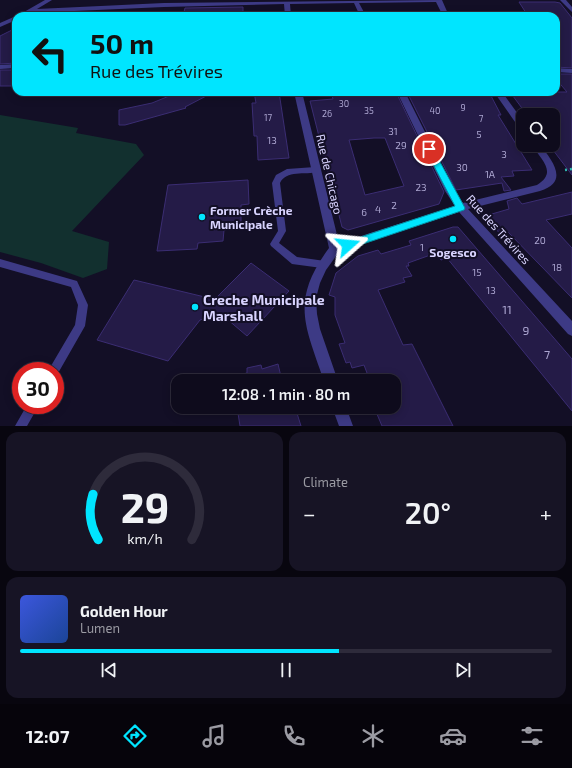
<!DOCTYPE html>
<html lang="en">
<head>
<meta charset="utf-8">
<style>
	:root { --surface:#0e0b1c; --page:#171425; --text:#f1f3f6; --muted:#9b9ba3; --line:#2e2b3b; --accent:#00e5ff }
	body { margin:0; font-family:"Exo 2",sans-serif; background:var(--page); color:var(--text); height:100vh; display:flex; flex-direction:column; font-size:15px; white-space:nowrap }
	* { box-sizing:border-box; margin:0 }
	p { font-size:13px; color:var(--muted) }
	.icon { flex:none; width:22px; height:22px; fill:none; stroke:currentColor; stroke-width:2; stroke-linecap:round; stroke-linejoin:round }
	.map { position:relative; height:426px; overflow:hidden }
	.drawer { display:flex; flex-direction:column; gap:6px; padding:6px; background:#08060f; flex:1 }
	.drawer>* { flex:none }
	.guide { position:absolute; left:12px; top:12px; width:548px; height:84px; border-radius:12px; box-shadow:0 2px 10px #0003,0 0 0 1px var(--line); background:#00e5ff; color:#111; overflow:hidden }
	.buttons { position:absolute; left:516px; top:108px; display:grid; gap:8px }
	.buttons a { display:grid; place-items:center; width:44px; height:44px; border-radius:8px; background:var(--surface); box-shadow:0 2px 10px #0003,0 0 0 1px var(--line); font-size:20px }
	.speed { position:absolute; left:12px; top:362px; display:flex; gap:8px; font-size:20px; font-weight:700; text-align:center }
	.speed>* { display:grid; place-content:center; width:52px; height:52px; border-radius:50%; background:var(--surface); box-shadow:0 2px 10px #0003,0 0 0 1px var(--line); line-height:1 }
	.speed .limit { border:6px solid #d22; background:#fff; color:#111 }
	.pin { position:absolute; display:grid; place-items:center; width:34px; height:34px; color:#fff; margin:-17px; border:2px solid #fff; border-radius:50%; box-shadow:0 1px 4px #0007 }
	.me { position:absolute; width:44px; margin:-22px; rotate:72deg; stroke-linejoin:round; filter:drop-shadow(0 0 3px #0008) }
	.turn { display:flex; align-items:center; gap:14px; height:84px; padding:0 12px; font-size:18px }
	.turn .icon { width:52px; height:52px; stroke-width:2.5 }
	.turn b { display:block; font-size:28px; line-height:34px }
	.big { font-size:30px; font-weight:600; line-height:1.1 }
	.drawer .widget { flex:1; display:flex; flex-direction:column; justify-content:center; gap:6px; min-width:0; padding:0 14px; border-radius:12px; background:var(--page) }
	.drawer .dial { align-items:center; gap:0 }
	.dial svg { height:104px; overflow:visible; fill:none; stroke:var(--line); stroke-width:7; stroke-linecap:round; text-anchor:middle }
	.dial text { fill:var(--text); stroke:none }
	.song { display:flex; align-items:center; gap:12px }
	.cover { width:48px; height:48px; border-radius:6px; background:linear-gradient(135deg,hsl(230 70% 55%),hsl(220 70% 35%)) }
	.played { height:4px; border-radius:2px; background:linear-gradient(90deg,var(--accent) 60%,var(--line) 60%) }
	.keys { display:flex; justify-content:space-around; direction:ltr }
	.heat { display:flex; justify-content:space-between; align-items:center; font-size:22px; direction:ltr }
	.drawer .tiles { flex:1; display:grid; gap:6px; grid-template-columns:1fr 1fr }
	.widget:last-child { grid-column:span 2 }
	.trip { position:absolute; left:171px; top:374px; width:230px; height:40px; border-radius:12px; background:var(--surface); box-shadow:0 2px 10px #0003,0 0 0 1px var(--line); font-weight:600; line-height:40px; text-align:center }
	.dock { display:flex; height:64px; justify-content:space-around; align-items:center; background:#06040b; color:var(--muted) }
	.dock .icon { width:28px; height:28px }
	.dock .current { color:var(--accent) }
	.dock b { font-size:18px; color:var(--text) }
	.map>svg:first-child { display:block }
	.green { fill:#12302f }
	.building { fill:#241b47; stroke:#3b2d73; fill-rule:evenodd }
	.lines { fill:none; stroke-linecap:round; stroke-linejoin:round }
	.path { stroke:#2fb8b0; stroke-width:2.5; stroke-dasharray:2 3; stroke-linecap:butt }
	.service { fill:#3d3a85; fill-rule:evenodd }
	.minor { fill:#3d3a85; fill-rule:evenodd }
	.route { fill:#00e5ff; stroke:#0095a6 }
	.poi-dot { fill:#00e5ff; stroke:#130f26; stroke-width:1.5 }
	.labels { text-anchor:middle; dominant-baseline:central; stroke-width:4; stroke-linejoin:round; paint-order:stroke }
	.far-number-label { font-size:9px; fill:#aca6d1 }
	.number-label { font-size:10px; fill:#aca6d1 }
	.street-label { font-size:12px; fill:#d9d4ff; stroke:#130f26 }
	.poi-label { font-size:12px; font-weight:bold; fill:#d9d4ff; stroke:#130f26; text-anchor:start }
	.near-number-label { font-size:12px; fill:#aca6d1 }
	.near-poi-label { font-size:14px; font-weight:bold; fill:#d9d4ff; stroke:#130f26; text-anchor:start }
</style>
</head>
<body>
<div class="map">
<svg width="572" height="426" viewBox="0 0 572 426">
	<rect width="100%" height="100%" fill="#130f26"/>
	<path class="green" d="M0,115L78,128L76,133L136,144L144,155L72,231L109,242L107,269L83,278L41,263L0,252Z"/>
	<path class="building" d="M519,2H555L560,3L572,18V68L556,67V16H528Z
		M243,7V16H183L185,8Z
		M16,28V63L0,64V36Z
		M0,70H16V86H0Z
		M556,74H572V175L553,150V115H527L510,92H567L556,79Z
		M179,92H214L185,107L186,108L125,125H119V110L152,103Z
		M254,92H279L289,158L258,160L257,136H254L252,103H256Z
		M331,92H396L444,192L439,204L348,230L342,227L310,101L333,99ZM374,138H385L404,186L365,195L349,140Z
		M407,92H489L501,115H498L532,170L512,171L514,176L501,177L511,190L504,191L502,183L456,190Z
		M248,180L249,204L241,205V223L231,224V230H224L223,241L198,243L197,249L157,251L168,185Z
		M572,192V214L546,220L572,248V298L508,232L501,235L485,216L509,209L507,201L517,198L522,204Z
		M453,227H458L572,359V411L447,258L441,260L436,253L408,263L409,266H406L412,276L403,278L405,282L378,290L403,345L412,344L453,426H382L374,407H394V381H370L364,365L352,368L350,362L346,363L339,344L345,343L335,315V297L329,295L336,273L358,256L378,250L381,254L411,245L409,241Z
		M251,263L289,291L247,336L227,319L211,316L200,320L168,361L97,340L134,280L209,298L217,297Z
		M278,364L282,381H232L231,377L247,373V368L261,365L262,369Z
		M237,407H295L301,426H240Z"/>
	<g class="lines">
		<path class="path" d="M565,170L572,169"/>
		<path class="service" d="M315,167L319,170L318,172C305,175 286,170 280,183L286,231L279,243L297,257L325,261L326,264L325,267L322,268L292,264L271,246L270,244L278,231L272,183L276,175L287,169Z
			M0,259L77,281L88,305L85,326L57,375L55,376V371H48L75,325L78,305L71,287L0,267Z
			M27,405H39L27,426H15Z"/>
		<path class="minor" d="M45,0H52L37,9L164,3L442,0L449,16H443L436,2L359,3L366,16H360L354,3L290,4L291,16H285L284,4L164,7L30,13L24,16H17Z
			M560,0H566L572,7V12Z
			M16,16V20L0,27V23Z
			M16,64V68L0,69V65Z
			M556,68L572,69V73L556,72Z
			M294,92H302L339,243L455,206L445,191L397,92H405L454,190L463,203L537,185C558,172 541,160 532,145H540C552,160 570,182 540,191L468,209L572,321V336L568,334L459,212L339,252L326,270L320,283L316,298L317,314L320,329L338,381H324C305,325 290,301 329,248Z
			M494,92H502L523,121V130L520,129Z
			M332,407H346L353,426H339Z"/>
	</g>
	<path class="route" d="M429,146L433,149L465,208L464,210L348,249L345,248L343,245L345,242L455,206L425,149Z"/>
	<g class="poi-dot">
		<circle cx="202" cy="217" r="4"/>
		<circle cx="453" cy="239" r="4"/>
		<circle cx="195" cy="307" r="4"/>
	</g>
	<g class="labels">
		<g class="far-number-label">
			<text x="344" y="103">30</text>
			<text x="463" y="107">9</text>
			<text x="369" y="110">35</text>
			<text x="435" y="110">40</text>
			<text x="327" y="113">26</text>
			<text x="268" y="117">17</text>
			<text x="481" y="118">7</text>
		</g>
		<g class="number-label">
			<text x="393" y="131">31</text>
			<text x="479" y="134">5</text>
			<text x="272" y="140">13</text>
			<text x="401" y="145">29</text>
			<text x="504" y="154">3</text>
			<text x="462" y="167">30</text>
			<text x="490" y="174">1A</text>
			<text x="421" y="187">23</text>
			<text x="394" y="205">2</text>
			<text x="378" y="209">4</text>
			<text x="364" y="212">6</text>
			<text x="540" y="240">20</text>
			<text x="422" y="247">1</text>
			<text x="557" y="267">18</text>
			<text x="477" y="272">15</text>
			<text x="491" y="290">13</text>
		</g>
		<g class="street-label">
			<text transform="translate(330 174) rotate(77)">Rue de Chicago</text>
			<text transform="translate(499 229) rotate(48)">Rue des Trévires</text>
		</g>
		<g class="poi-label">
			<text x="210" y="210">Former Crèche<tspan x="210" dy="14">Municipale</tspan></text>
			<text x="453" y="252" text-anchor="middle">Sogesco</text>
		</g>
		<g class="near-number-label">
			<text x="507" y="309">11</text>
			<text x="526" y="330">9</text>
			<text x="547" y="354">7</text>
		</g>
		<g class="near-poi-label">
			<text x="203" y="299">Creche Municipale<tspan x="203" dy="16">Marshall</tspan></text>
		</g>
	</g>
</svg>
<div class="buttons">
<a><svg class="icon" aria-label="search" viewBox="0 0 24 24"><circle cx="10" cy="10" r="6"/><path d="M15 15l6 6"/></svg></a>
</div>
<div class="speed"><div class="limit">30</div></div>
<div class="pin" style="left:429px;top:149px;background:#d93025"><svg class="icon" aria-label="arrive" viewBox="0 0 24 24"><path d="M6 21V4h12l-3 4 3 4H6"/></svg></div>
<svg class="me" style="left:348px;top:245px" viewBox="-20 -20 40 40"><path d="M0-17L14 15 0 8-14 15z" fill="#00e5ff" stroke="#fff" stroke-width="4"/></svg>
<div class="trip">12:08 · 1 min · 80 m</div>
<div class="guide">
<div class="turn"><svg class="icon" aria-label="left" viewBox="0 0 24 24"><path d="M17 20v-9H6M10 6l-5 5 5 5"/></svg><div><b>50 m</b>Rue des Trévires</div></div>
</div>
</div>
<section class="drawer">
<div class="tiles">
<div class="widget dial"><svg viewBox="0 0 100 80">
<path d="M14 69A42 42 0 1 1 86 69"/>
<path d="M14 69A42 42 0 0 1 10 34" stroke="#00e5ff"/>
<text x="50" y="56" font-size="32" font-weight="700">29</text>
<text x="50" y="72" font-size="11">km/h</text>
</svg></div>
<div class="widget"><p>Climate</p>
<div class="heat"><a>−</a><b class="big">20°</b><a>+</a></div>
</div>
<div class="widget">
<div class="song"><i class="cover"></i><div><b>Golden Hour</b><p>Lumen</p></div></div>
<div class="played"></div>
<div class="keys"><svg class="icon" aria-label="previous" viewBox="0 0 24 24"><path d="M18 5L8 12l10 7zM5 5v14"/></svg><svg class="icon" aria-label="pause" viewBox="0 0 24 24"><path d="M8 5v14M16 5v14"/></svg><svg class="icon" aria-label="next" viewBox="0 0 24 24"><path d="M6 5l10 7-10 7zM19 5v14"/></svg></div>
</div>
</div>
</section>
<nav class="dock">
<b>12:07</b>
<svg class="icon current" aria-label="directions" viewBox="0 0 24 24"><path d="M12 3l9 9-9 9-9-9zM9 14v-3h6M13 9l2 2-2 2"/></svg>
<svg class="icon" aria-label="music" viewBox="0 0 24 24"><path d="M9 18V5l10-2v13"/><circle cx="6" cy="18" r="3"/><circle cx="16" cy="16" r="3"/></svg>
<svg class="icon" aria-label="phone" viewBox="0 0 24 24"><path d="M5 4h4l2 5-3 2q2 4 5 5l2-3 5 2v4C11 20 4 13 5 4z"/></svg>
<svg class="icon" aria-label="climate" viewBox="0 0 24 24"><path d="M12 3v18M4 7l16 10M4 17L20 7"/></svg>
<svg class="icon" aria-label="car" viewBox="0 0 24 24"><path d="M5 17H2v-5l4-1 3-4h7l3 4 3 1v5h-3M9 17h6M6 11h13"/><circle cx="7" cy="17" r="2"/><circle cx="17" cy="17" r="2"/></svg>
<svg class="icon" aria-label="filters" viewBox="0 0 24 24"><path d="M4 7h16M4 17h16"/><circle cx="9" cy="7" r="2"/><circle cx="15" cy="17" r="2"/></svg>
</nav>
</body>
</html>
